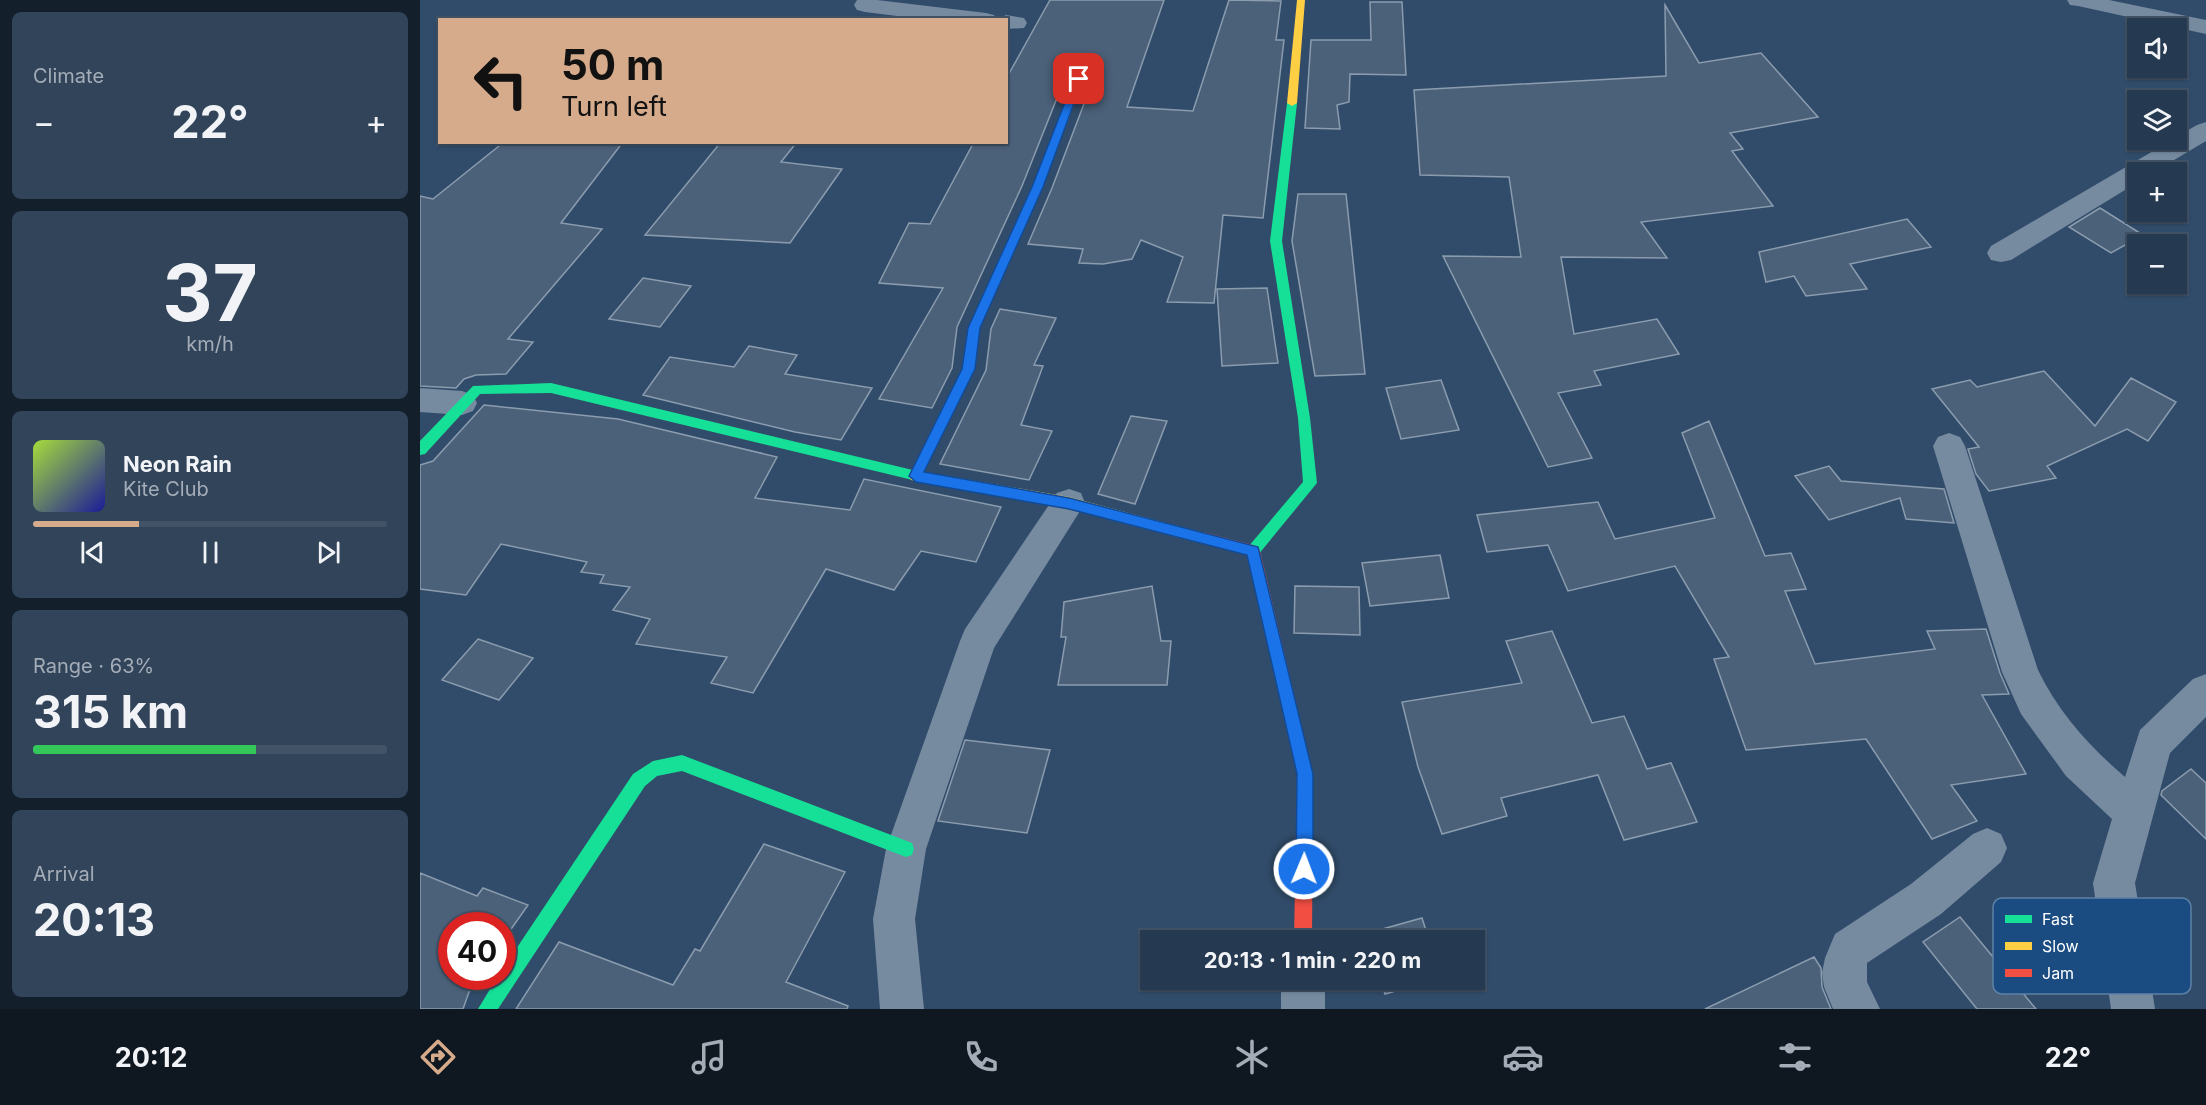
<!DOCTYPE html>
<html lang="en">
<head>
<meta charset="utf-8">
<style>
	:root { --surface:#253950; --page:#31445a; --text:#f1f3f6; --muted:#a3acb7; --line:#425367; --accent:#d6ab8b }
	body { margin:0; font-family:Inter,sans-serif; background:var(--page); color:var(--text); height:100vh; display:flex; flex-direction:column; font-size:22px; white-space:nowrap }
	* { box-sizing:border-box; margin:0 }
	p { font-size:20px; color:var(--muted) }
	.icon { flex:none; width:33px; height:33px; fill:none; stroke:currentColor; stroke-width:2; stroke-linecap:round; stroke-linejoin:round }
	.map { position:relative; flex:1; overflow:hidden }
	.sheet { display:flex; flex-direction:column; gap:12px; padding:12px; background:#141f2c; width:420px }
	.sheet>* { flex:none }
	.hud { position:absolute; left:18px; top:18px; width:570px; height:126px; border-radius:0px; box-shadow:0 2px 4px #0004,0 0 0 2px var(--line); background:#d6ab8b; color:#111; overflow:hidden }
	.tools { position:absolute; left:1707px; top:18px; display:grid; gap:12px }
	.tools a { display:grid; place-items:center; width:60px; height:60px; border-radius:0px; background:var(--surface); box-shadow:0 2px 4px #0004,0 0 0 2px var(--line); font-size:30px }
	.speed { position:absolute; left:18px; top:912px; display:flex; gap:12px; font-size:30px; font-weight:700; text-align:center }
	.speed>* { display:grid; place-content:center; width:78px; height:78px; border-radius:50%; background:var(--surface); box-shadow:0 2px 4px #0004,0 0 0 2px var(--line); line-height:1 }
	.speed .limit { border:9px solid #d22; background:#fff; color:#111 }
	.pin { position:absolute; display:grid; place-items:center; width:51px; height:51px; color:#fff; margin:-26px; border-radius:12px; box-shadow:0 3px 9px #0006 }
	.me { position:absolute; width:66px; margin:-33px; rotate:1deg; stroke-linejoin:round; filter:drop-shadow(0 0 4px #0008) }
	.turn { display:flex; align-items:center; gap:21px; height:126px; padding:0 24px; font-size:27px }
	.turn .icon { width:78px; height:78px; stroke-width:2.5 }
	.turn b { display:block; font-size:42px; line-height:51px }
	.big { font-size:45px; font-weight:700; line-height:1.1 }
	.sheet .widget { flex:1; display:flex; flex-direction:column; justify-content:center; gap:9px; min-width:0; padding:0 21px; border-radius:9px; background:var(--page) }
	.sheet .dial { align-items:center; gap:0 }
	.dial b { font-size:78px; line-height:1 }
	.song { display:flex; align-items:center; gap:18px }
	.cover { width:72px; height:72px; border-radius:9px; background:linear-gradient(135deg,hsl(80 70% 55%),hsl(240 70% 35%)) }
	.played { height:6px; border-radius:3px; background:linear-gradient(90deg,var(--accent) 30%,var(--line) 30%) }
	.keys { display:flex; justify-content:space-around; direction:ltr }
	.heat { display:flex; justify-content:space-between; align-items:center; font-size:33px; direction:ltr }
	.charge { height:9px; border-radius:4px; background:linear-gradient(90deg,#34c759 63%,var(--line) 0) }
	.trip { position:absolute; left:720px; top:930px; width:345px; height:60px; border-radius:0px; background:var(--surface); box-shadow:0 2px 4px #0004,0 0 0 2px var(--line); font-weight:700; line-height:60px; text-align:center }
	.menu { display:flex; height:96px; justify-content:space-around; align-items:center; background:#0f1720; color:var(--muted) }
	.menu .icon { width:42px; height:42px }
	.menu .active { color:var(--accent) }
	.menu b { font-size:27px; color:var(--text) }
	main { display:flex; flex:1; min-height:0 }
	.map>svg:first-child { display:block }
	.building { fill:#4b6179; stroke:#8b9cae; stroke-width:1.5 }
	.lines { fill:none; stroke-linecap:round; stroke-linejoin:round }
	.street { fill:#778ba0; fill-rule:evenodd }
	.fast { fill:#16e098; fill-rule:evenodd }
	.slow { fill:#ffcf43; fill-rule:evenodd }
	.jam { fill:#f24e42; fill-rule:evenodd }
	.route { fill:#1a73e8; stroke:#114b97; stroke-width:1.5 }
	.key { fill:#1a4b81; stroke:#5f81a7; stroke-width:1.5 }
	.key-label { font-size:16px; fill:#fff }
</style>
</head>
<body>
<main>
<section class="sheet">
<div class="widget"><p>Climate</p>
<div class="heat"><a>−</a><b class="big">22°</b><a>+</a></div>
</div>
<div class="widget dial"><b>37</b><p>km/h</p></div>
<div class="widget">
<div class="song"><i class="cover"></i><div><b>Neon Rain</b><p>Kite Club</p></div></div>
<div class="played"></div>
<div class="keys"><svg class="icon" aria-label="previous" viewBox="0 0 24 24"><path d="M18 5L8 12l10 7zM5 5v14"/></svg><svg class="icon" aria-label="pause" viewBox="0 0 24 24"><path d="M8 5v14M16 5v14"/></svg><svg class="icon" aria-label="next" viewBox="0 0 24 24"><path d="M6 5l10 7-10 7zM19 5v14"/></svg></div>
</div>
<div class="widget"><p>Range · 63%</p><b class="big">315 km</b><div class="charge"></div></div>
<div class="widget"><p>Arrival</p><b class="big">20:13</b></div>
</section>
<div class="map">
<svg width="1786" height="1009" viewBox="0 0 1786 1009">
	<rect width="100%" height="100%" fill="#314c6a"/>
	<path class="building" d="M630,0H744L707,107L773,111L809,0L861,1L856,40H864L843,218L803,215L794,303L747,302L763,257L721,240L712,259L683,264L659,263L663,249L608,244L632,188L673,80L668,72L660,70L650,72L645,78L602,186L537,327L532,368L512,408L459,399L523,288L459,283L489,223L510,224L554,142H586V79Z
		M950,2H982L986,75L930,74L929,102L917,105L920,129L885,128L891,40H951Z
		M1245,5L1279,63L1341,53L1398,117L1310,133L1323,149L1312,151L1353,206L1221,222L1247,258L1141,257L1154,334L1237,319L1259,354L1174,371L1181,385L1138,393L1172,458L1128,467L1023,256L1101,257L1089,177L1000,175L994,90L1246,76Z
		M84,142H203L141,223L182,229L88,339L113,342L86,374L56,375L44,379L36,388L0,386V196L13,199Z
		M301,142H377L361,162L422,169L370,243L225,235Z
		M878,194H926L945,374L895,376L872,241Z
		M1680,208L1723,235L1691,253L1649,227Z
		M1487,219L1511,247L1430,264L1447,289L1386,296L1374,276L1346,282L1339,252Z
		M223,278L271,286L240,327L189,319Z
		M847,288L858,363L802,366L797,289Z
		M580,309L636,318L614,365L623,366L601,425L632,431L609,480L520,464L566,370L571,329Z
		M329,346L377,355L365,374L452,388L421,440L375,432L223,395L250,357L314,367Z
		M1624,371L1675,426L1711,378L1756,402L1728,441L1707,429L1627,466L1636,478L1569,491L1556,474L1548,449L1559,447L1512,389L1550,380L1557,387Z
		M1021,380L1039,430L981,439L966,388Z
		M64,405L198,419L357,457L335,498L430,510L444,479L581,507L556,562L501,551L474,590L406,569L333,693L291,683L307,657L216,644L230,619L193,610L210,587L180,583L184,575L161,572L167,562L81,544L46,595L0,589V465L13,461Z
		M711,416L747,421L715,504L678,494Z
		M1289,421L1345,556L1371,553L1386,589L1365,591L1395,664L1515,649L1507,631L1566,629L1580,673L1589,694L1562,695L1606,774L1531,785L1557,821L1512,839L1446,739L1326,750L1294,659L1309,657L1255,566L1148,591L1128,545L1067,552L1057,515L1178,502L1195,539L1295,518L1262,433Z
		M1409,466L1421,481L1524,489L1534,523L1486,519L1480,498L1409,520L1375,476Z
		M1020,555L1029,598L950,606L942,563Z
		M732,586L741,641H751L747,685H638L646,637H641L644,602Z
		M875,586L939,587L940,635L874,633Z
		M1132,631L1172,723L1204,716L1227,769L1251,763L1277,822L1204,840L1178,775L1081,798L1087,816L1022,834L998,767L982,702L1102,683L1086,641Z
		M58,639L113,658L79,700L22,680Z
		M545,740L630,750L607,833L518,821Z
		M1771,769L1786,783V839L1741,795L1742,791Z
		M344,844L425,872L366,982L428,1006L427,1009H96L139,942L253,985L275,949L280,951Z
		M0,873L57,896L63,888L108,905L82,942V926H32V976H60L49,992L43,1009H0Z
		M1540,917L1616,1009H1557L1503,942Z
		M1002,918L1009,940H950L948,933Z
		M1394,957L1401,968L1402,987L1411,1009H1285Z
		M961,980H1014L965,994Z"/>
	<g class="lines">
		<path class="street" d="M437,0H457L566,13L574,15L577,20H509L445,12L437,10L434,5Z
			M1647,0H1689L1786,20V34L1658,6L1650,5Z
			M586,15L604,18L607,23L604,28L586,29V20H577Z
			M1786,122V141L1734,172H1718V182L1591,260L1581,262L1571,260L1567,253L1571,246L1752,140H1756V137L1777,125Z
			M0,388L42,391L53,395L57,403L53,411L42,415L0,412Z
			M1529,433L1540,437L1545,446L1618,670C1638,712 1670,747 1705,777L1720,730L1773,679L1786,674V717L1750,753L1715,883L1735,1009H1691L1673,883L1692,819L1646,776L1601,714L1582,672L1513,446L1518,437Z
			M649,489L661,493L665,503L574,648L506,849L495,919L504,1009H460L453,919L466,849L540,641L545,629L637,493Z
			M1567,828L1581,834L1587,848L1581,862L1521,914L1447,963V982L1460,1009H1413L1404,987L1402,973L1405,958L1415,934L1491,884L1553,834Z
			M861,980H905V1009H861Z"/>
		<path class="fast" d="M872,100L877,103L862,241L890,418L897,483L838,555L833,557L828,555L826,551L828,547L883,482L878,418L850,241L867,103Z
			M131,383L501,472L506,473L508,477L506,481L501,482L131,393L60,394L5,454L0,455V441L53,386Z
			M262,755L492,843L494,849L492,855L486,857L262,771L237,776L225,786L78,1009H58L78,976H82V970L213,774L233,761Z"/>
		<path class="slow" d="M877,0H885L877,103L872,106L867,103Z
			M659,76L664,79L622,187L560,328L555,369L504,472L649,497L788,534L790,538L788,542L783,544L649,509L496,481L491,480L489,476L543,369L548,328L612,187L654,79Z"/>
		<path class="jam" d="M783,532L833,545L838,547L840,551L893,774L892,940H874L877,774L827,555L778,542L776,538L778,534Z"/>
	</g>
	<path class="route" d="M659,76L663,79L623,187L560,328L555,369L504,472L649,498L838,547L893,774V869L890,875L884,877L878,875L876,869L877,774L827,555L649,509L496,482L489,476L542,369L548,328L612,187L654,79Z"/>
	<rect x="1573" y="898" width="198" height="96" rx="9" class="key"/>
	<rect x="1585" y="915" width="27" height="8" fill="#16e098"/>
	<rect x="1585" y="942" width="27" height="8" fill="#ffcf43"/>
	<rect x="1585" y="969" width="27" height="8" fill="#f24e42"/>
	<g class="key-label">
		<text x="1622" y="925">Fast</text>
		<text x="1622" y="952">Slow</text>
		<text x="1622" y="979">Jam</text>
	</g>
</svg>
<div class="tools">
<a><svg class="icon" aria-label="sound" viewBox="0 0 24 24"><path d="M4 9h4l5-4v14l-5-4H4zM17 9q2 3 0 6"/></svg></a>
<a><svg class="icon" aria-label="layers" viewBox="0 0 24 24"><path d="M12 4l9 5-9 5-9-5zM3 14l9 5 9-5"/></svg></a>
<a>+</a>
<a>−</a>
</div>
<div class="speed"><div class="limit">40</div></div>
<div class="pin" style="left:659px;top:79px;background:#d93025"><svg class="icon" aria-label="arrive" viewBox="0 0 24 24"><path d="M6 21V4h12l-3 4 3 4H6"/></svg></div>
<svg class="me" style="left:884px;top:869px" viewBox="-20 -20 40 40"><circle r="17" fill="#1a73e8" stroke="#fff" stroke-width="3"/><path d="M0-11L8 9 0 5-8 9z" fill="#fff"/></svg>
<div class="trip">20:13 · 1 min · 220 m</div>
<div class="hud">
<div class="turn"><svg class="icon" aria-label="left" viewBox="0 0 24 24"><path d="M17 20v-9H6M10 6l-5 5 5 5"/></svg><div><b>50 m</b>Turn left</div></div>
</div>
</div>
</main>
<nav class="menu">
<b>20:12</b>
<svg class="icon active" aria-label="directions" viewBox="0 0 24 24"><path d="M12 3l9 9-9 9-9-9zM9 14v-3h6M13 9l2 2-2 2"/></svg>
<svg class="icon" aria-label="music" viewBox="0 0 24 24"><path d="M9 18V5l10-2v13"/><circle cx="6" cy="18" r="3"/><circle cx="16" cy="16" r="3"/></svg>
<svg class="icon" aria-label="phone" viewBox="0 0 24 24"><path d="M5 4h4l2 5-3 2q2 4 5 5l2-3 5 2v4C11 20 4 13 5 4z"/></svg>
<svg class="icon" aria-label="climate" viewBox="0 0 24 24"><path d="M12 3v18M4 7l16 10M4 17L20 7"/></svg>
<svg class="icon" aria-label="car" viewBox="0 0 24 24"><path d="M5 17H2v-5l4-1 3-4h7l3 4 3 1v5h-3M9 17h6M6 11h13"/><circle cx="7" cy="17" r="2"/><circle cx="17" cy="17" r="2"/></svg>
<svg class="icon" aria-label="filters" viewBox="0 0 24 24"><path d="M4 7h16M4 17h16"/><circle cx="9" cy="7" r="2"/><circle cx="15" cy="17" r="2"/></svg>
<b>22°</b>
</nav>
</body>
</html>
